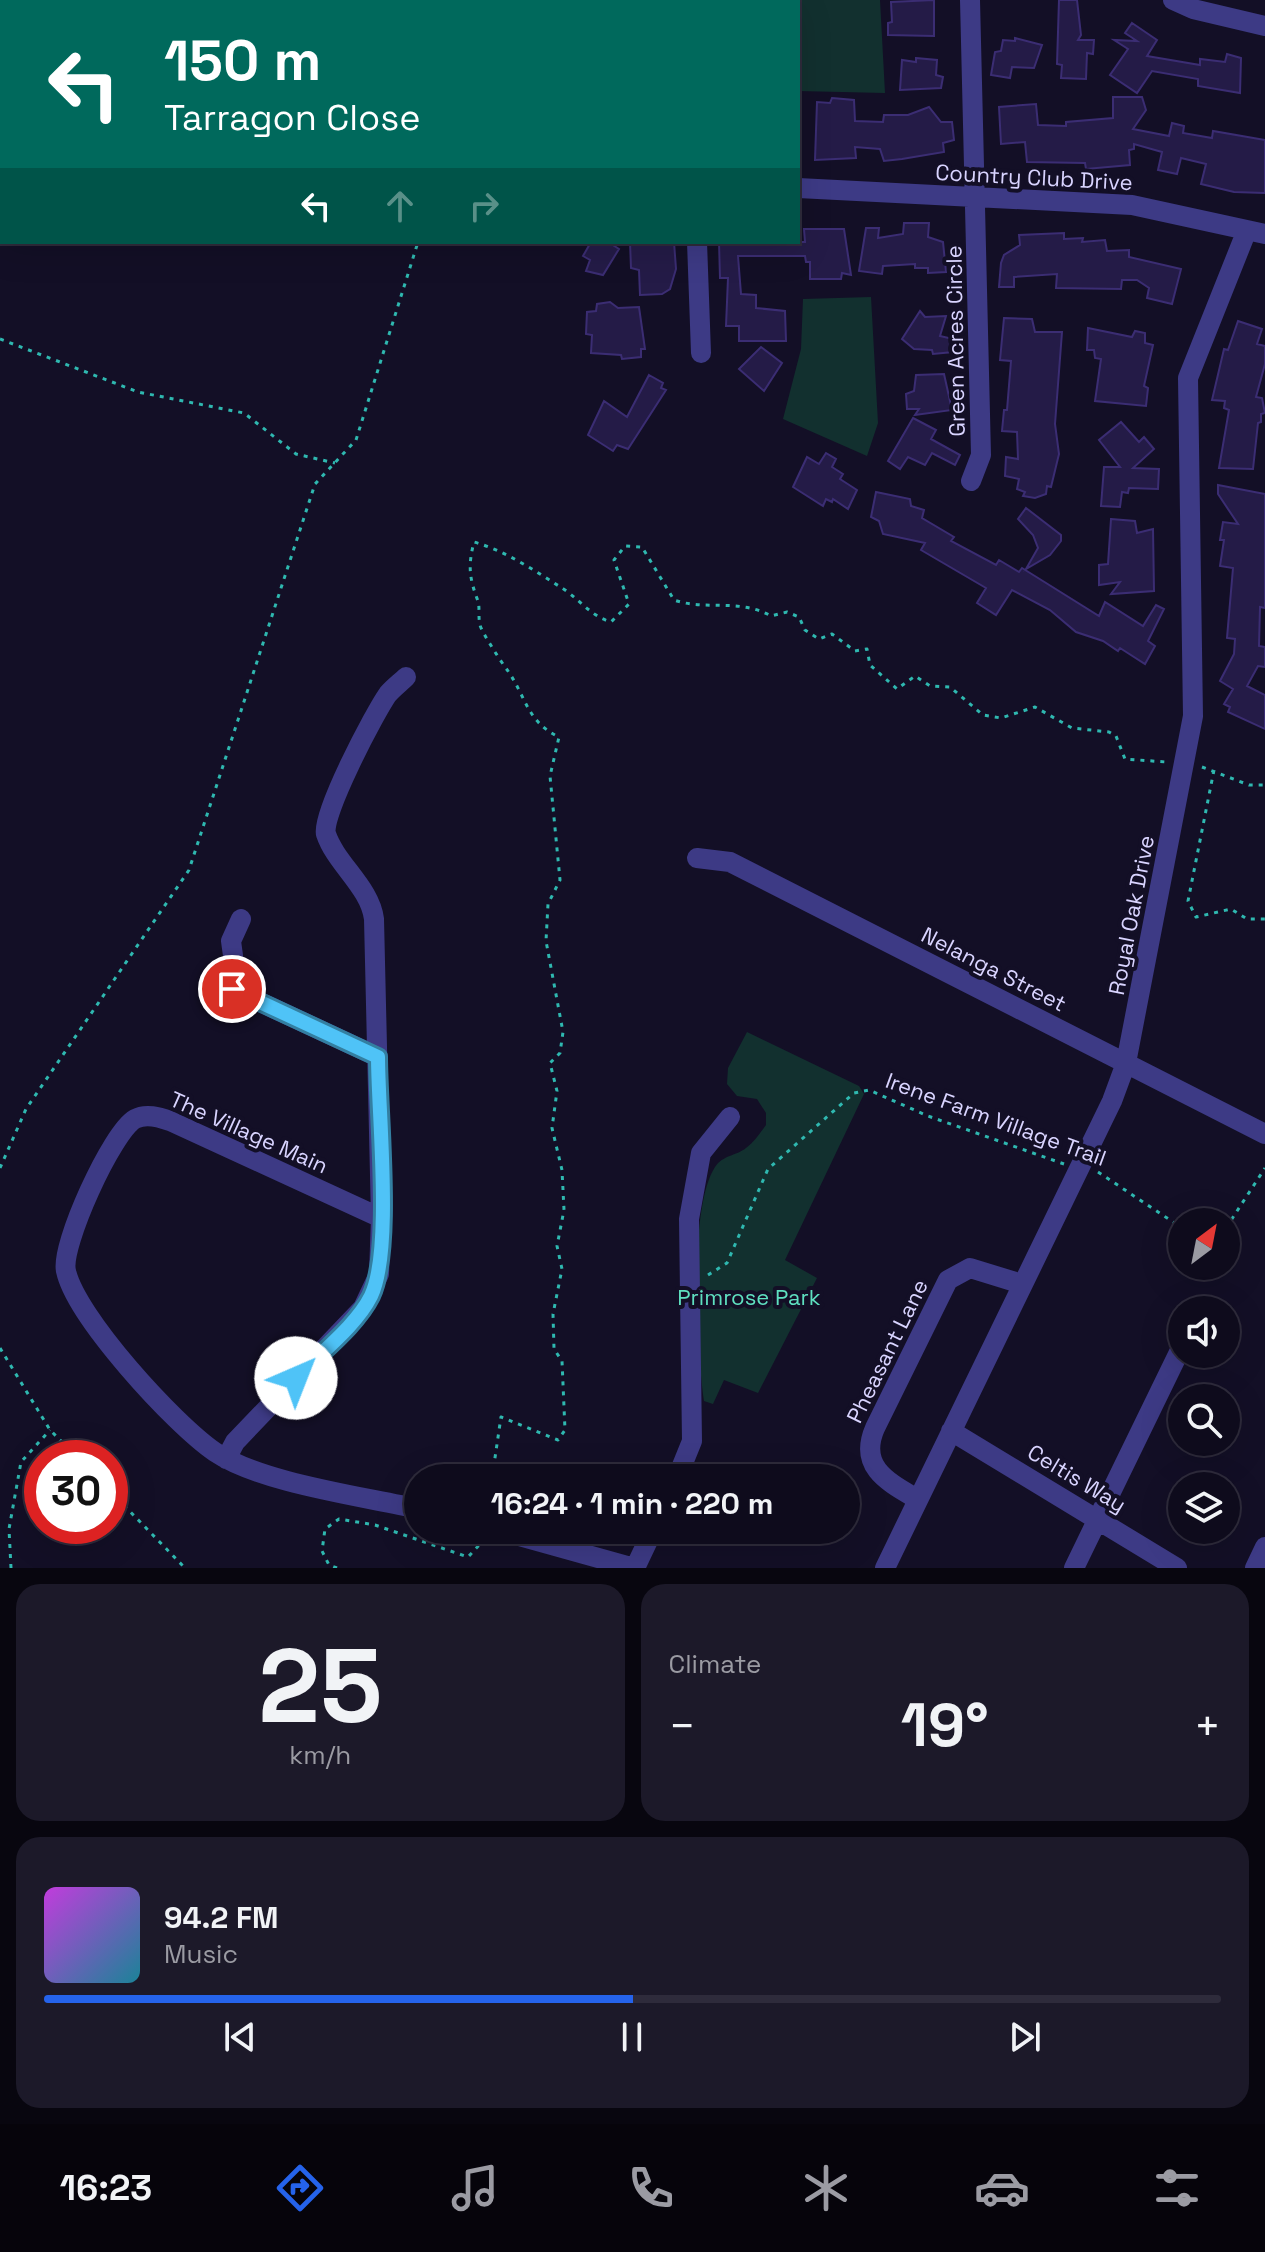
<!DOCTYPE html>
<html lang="en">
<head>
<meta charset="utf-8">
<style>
	:root { --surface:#0e0b1c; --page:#1c1929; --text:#f1f3f6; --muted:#9b9ba3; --line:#2e2b3b; --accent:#2563eb }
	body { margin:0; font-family:"Space Grotesk",sans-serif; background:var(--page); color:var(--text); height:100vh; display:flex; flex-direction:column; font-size:30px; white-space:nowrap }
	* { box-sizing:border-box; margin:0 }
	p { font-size:26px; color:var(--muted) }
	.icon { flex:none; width:44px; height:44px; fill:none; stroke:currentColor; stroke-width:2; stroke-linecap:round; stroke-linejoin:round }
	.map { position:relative; height:1568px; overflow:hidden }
	.drawer { display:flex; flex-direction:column; gap:16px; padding:16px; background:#08060f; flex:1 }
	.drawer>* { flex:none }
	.top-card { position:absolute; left:0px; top:0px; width:800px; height:244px; box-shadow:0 8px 32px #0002,0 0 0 2px var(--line); background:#00695c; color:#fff; overflow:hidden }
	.needle { width:52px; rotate:32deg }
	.fabs { position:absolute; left:1168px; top:1208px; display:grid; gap:16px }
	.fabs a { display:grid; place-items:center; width:72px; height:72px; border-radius:50%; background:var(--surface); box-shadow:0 8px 32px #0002,0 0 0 2px var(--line); font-size:40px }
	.speed { position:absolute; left:24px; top:1440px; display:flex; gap:16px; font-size:40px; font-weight:700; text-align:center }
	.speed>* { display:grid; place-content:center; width:104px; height:104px; border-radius:50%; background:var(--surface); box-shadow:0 8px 32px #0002,0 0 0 2px var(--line); line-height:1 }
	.speed .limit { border:12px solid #d22; background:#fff; color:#111 }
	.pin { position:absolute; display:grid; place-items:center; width:68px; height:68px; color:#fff; margin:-34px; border:4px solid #fff; border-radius:50%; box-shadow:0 2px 8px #0007 }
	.me { position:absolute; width:88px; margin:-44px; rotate:44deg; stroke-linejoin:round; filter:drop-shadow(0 0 6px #0008) }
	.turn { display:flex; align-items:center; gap:28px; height:168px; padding:0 32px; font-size:36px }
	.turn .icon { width:104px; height:104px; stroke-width:2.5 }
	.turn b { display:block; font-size:56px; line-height:68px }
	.lanes { display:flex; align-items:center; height:76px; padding:0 32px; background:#0003; justify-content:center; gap:40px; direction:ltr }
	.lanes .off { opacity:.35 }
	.big { font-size:60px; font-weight:700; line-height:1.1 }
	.drawer .card { flex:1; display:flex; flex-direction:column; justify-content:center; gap:12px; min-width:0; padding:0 28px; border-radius:24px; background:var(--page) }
	.drawer .dial { align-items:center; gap:0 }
	.dial b { font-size:104px; line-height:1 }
	.song { display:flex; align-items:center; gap:24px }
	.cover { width:96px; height:96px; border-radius:12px; background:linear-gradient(135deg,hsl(290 70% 55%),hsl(190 70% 35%)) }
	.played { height:8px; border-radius:4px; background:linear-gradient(90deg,var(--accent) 50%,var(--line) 50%) }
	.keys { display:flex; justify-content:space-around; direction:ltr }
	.heat { display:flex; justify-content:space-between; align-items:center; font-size:44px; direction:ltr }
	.drawer .tiles { flex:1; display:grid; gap:16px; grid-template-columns:1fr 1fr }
	.card:last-child { grid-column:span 2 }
	.trip { position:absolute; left:404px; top:1464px; width:456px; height:80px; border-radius:40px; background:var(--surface); box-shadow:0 8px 32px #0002,0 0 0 2px var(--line); font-weight:700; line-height:80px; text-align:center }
	.menu { display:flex; height:128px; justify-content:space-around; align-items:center; background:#06040b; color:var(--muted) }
	.menu .icon { width:56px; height:56px }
	.menu .active { color:var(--accent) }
	.menu b { font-size:36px; color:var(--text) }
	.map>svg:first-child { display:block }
	.green { fill:#12302f }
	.building { fill:#241b47; stroke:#3b2d73; stroke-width:2 }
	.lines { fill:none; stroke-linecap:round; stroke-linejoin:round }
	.path { stroke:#2fb8b0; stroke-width:3; stroke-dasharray:4 6; stroke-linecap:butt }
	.minor { stroke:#3d3a85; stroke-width:20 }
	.route-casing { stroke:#337fa1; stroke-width:20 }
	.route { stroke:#4fc3f7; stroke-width:14 }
	.labels { text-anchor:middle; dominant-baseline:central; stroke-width:8; stroke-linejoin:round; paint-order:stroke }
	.street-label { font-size:22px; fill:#d9d4ff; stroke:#130f26 }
	.park-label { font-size:22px; fill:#5fe0c0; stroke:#130f26 }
</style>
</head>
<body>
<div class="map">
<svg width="1265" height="1568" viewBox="0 0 1265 1568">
	<rect width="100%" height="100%" fill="#130f26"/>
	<path class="green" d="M776,0H880L885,93L798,91V2Z
		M871,297L878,423L867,456L783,419L801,349L803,299Z
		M747,1032L859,1086L864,1094L785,1260L817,1278L758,1393L724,1380L713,1404L704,1401C697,1351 688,1209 715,1167C723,1155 736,1156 746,1148C754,1142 760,1133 766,1125V1113L757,1099L737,1096L727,1084L728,1068Z"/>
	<path class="building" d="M934,0V36L888,35V23L892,22L891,2Z
		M1059,0H1077L1081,35L1078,40H1094L1093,54L1087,53L1086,79L1061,78L1062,65L1057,64Z
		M1132,23L1157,40L1147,56L1200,65V59L1225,62L1227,54L1241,58L1240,93L1198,86V79L1152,71L1137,93L1110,75L1128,49L1114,40L1137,41L1125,33Z
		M1015,38L1042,45L1034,68L1012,67L1010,78L991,75L995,52L1001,51L1003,40L1015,41Z
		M916,58L937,60L936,75L943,77L941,88L900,90L902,60L916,62Z
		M1113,97H1142L1146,110L1133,129L1169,136L1172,123L1184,126L1183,133L1212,138L1213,131L1265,140V193L1234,192L1201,184L1206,164L1181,158L1177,174L1158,170L1162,152L1134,144V149L1129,150L1130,165L1086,169L1085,163L1027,162L1025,142L1001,144L999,107L1036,104L1038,125L1066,126V122L1113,118Z
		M832,98L854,100L855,121L883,122L884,115H908L929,107L941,122H952L954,140L943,143L944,152L902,159L884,161L880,149L855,147L856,158L815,160L817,102L830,103Z
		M904,223H929L928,237L943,242L946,272L928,273V268H915V264L883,266L882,274L859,271L866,228H879L878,238L903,234Z
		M804,229H844L851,275L842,273L841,279H810V262H806L805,256H738L741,294L756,295V308L785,311L786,341H739V326H726L728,278H720L719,242H805Z
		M1064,233V239L1083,238L1082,242L1105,240L1107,251L1129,250V257L1181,269L1172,304L1147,298L1149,288L1137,280H1122L1121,289L1056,288L1057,274L1014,277V287H999L1001,263L1004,255L1020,245L1019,235Z
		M591,242H608L619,249L603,275L586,271L590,260L583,256Z
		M630,242H674L676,269L670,289L662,294L640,295L639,270L631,268Z
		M610,302L618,308L639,307L645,349H641V357L622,359L621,355L591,353L592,335L586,334L587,312L596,311L597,304Z
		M920,311L925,317L946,316L940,336L953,339V352L933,354L932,350L914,349L902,339Z
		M1004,318L1032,319L1035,332H1062L1055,424L1059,454L1051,487L1047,486L1046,494L1035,498L1023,496L1025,492L1017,489L1019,479L1005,476L1006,457L1018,459L1017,432L1002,431L1004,410H1007L1011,361L1000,360Z
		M1238,321L1262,329L1257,344L1265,346V364L1256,397L1262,398L1265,413L1261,414V422L1258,423L1253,469L1219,468L1229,410L1224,408L1225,401L1212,400L1224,349L1228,350Z
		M1088,328L1132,337L1135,331L1145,333V343L1153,345L1144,386L1148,388L1146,406L1095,401L1101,359L1095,358L1094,350H1087Z
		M761,347L782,363L764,391L739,369Z
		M944,374L952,410L915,415L919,409H907L906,394L914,391L916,375Z
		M649,375L663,383L661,388L666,390L628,449L617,445L613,451L588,435L604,401L627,417Z
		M913,418L936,430L931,439L960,455L955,465L932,453L925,465L908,457L900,469L888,461Z
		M1121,422L1139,442L1144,437L1154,449L1133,468L1159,469L1158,489L1129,488L1128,493L1122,492L1120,507L1101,506L1104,467H1120L1099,440Z
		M826,453L836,459L832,467L843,474L840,479L857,490L848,509L833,499L832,502L826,499L823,506L793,487L807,457L819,464Z
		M1218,485L1265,494V608L1260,607L1259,646L1265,647V667L1258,666L1247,686L1265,695V729L1228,712L1230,707L1224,704L1233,689L1220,681L1234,654L1235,639L1227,638L1233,568L1220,566L1224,540H1220L1223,522L1238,524L1218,494Z
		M876,492L910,499L911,506L924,510L922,518L954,537L951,541L996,565L999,560L1019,572L1022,568L1099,616L1105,602L1143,626L1156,605L1164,609L1148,641L1155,646L1145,664L1120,648L1118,651L1103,641L1076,632L1050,610L1012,590L996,615L977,603L986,588L921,550L925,543L883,534L879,521L871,517Z
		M1026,508L1061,535V541L1050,555L1026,569L1038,548L1033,535L1018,519Z
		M1111,519L1135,521L1137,533L1153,529L1154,591L1111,594L1120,582L1099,585V565L1108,564Z"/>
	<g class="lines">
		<path class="path" d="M154,0L159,2
			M376,2L377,0
			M492,2L493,0
			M0,339L138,392L244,413L296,454L335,463
			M1202,767L1249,785H1265
			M1214,770L1188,901L1196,917L1231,909L1247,919H1265
			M0,1168L26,1109L189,870L315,484L356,440L418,242
			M1098,1172L1182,1228
			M1226,1228L1265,1168
			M708,1275L727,1263L768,1169L854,1093L869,1090L928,1116L1064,1164
			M0,1348L50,1430L78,1458
			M492,1478L501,1417L558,1440L565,1430L562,1361L554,1349L553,1314L562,1269L557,1246L564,1210L562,1170L552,1128L557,1091L550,1063L560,1053L563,1032L546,941L548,904L560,880L550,776L559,737C527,722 526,697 508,671C503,665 481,631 480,625C478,617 480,608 478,601C469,578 468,565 474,542C506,551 537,572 565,590C582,602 591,616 611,622L629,604L614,560L625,546L642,547L674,600C705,611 740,598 771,616L787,612L799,617L805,630L819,639L832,634L855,651L867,649L870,665L897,689L915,676L930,686L950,687L983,715L1001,718L1035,707L1072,728L1109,732L1116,736L1125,759L1166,762
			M110,1491L185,1568
			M11,1568L9,1529L21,1462L50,1430
			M337,1568L329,1565L322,1551L325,1529L339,1519L375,1525L468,1557L483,1541"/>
		<path class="minor" d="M970,0L981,455L971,481
			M1173,0L1193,9L1265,26
			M605,2V0
			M798,188L1132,205L1265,234
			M697,242L701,353
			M697,858L730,862L1265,1134
			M232,989L378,1057
			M238,992L231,941L241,919
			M381,1218L170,1121C159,1117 146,1113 135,1119C112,1132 60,1246 66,1271C76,1317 174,1424 215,1452C261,1483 361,1496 418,1509
			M951,1431L1177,1568
			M226,1459L235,1442L363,1308L379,1274L381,1218L374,919C370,887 336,864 326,834C320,817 375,712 388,694C393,688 401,682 406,677
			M677,1478L692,1441L689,1219L701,1153L730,1117
			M917,1499C888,1482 858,1467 875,1428L948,1280L970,1268L1022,1284
			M498,1530L634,1568
			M635,1568L653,1530
			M885,1568L1112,1101L1126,1063L1193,716L1188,378L1247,230
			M1074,1568L1182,1346
			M1255,1568L1265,1547"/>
	</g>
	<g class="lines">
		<defs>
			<path id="route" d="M232,989L378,1057C378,1113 393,1250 371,1296C356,1326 320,1353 296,1378"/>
		</defs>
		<use href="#route" class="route-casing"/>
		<use href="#route" class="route"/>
	</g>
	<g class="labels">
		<g class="street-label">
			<text transform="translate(1034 177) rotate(3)">Country Club Drive</text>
			<text transform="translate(955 341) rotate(-91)">Green Acres Circle</text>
			<text transform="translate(1131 915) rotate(-79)">Royal Oak Drive</text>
			<text transform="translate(994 969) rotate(27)">Nelanga Street</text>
			<text transform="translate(996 1119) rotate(20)">Irene Farm Village Trail</text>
			<text transform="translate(249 1132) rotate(24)">The Village Main</text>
			<text transform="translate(887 1351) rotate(-64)">Pheasant Lane</text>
			<text transform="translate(1077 1478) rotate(31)">Celtis Way</text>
		</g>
		<g class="park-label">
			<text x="749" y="1297">Primrose Park</text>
		</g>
	</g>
</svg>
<div class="fabs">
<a><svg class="needle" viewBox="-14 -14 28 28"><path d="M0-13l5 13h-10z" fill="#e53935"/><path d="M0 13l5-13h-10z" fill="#9b9ba3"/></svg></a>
<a><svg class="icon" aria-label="sound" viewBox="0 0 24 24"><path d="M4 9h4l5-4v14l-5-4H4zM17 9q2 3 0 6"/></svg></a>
<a><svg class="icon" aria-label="search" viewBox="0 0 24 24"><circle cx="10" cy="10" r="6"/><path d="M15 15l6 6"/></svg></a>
<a><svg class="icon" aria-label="layers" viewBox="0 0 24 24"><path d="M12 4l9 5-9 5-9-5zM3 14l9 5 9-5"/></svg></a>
</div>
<div class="speed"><div class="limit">30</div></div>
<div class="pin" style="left:232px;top:989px;background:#d93025"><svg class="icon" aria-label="arrive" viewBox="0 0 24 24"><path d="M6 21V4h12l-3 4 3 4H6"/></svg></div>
<svg class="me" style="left:296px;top:1378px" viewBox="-20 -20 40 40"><circle r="19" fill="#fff"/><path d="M0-13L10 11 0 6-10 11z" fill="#4fc3f7"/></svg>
<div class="trip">16:24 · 1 min · 220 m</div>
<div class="top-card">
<div class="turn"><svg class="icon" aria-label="left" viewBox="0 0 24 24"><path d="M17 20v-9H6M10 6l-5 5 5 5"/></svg><div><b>150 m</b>Tarragon Close</div></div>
<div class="lanes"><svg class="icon" aria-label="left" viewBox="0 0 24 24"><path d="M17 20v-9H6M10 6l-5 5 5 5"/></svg><svg class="icon off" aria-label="ahead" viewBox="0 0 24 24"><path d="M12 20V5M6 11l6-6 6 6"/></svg><svg class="icon off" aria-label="right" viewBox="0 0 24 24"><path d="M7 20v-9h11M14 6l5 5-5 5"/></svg></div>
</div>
</div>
<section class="drawer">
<div class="tiles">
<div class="card dial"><b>25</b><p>km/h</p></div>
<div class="card"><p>Climate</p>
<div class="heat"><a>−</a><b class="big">19°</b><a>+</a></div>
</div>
<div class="card">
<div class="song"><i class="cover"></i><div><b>94.2 FM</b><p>Music</p></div></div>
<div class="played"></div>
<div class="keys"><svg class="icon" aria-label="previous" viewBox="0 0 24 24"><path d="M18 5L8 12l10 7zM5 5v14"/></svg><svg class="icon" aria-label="pause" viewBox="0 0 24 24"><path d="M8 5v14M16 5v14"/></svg><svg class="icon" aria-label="next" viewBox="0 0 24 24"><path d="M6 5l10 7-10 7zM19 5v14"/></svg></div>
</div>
</div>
</section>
<nav class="menu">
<b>16:23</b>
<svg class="icon active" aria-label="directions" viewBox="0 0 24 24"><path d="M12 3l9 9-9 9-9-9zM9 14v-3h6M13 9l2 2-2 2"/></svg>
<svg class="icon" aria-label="music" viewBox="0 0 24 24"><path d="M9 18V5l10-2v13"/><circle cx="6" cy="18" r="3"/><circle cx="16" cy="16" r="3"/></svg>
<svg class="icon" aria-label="phone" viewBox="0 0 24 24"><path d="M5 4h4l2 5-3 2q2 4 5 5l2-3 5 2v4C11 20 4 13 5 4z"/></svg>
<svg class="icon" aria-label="climate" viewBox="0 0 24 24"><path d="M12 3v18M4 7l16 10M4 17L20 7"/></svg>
<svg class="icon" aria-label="car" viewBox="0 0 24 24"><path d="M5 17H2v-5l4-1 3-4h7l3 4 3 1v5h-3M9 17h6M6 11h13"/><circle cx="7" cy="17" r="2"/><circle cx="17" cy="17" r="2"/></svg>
<svg class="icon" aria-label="filters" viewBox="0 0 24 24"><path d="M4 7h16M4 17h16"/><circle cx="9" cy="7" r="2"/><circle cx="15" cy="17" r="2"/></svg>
</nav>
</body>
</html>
